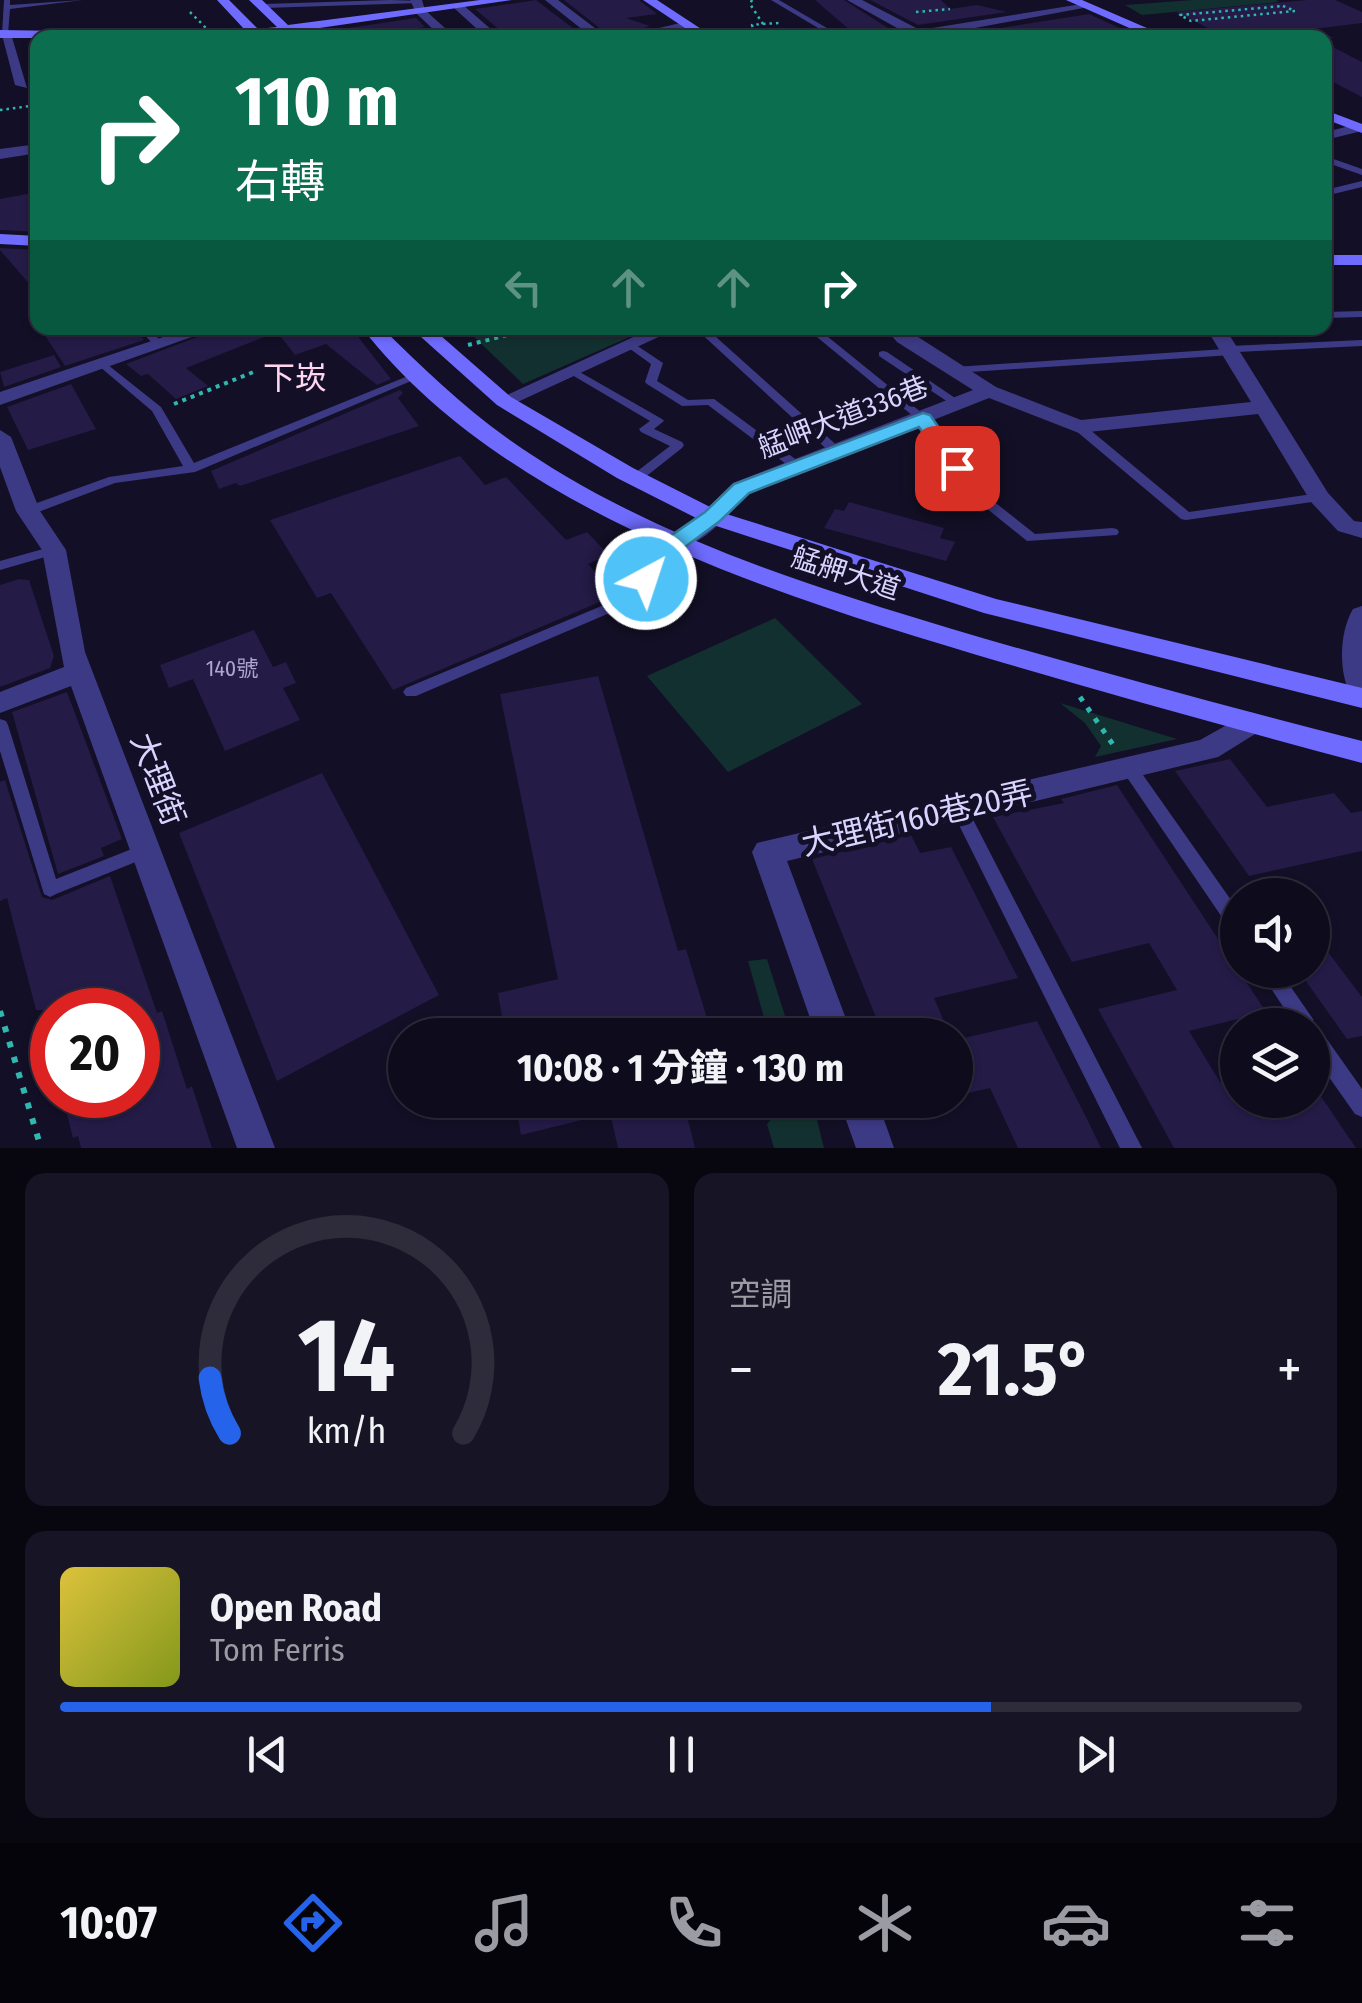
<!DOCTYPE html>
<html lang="zh-TW">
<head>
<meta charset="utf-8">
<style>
	:root { --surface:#0e0b1c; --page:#171425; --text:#f1f3f6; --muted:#9b9ba3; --line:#2e2b3b; --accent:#2563eb }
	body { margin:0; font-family:"Fira Sans Condensed","Noto Sans TC",sans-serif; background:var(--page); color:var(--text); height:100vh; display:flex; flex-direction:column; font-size:38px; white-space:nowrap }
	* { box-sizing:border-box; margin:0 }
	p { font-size:32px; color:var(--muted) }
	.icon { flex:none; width:55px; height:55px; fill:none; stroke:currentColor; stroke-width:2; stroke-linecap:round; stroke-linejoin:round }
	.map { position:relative; height:1148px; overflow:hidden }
	.details { display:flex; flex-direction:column; gap:25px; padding:25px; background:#08060f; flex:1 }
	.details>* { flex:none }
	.top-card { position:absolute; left:30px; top:30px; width:1302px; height:305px; border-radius:20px; box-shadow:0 2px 8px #0004,0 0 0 2px var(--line); background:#0b6e4f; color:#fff; overflow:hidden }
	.buttons { position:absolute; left:1220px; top:878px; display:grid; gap:20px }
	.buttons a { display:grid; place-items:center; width:110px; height:110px; border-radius:50%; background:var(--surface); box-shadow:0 2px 8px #0004,0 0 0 2px var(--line); font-size:50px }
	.speed { position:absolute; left:30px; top:988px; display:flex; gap:20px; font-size:50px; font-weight:700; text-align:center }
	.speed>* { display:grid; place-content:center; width:130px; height:130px; border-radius:50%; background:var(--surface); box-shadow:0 2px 8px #0004,0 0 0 2px var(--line); line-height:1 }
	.speed .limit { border:15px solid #d22; background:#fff; color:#111 }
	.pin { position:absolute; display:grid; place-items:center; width:85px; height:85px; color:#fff; margin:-42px; border-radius:20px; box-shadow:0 5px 15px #0006 }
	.me { position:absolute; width:110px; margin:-55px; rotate:40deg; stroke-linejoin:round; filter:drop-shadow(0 0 8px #0008) }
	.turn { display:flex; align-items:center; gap:35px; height:210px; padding:0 40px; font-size:45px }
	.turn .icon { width:130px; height:130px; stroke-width:2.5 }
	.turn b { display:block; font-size:70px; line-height:85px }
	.lanes { display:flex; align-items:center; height:95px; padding:0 40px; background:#0003; justify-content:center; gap:50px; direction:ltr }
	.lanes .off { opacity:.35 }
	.big { font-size:75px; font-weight:700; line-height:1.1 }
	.details .tile { flex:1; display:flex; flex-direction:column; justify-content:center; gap:15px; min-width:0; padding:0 35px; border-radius:20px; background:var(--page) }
	.details .dial { align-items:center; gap:0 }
	.dial svg { height:260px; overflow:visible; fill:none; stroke:var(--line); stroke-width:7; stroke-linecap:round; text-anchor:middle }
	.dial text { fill:var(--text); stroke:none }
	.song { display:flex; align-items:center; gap:30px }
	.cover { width:120px; height:120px; border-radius:15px; background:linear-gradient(135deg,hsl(50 70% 55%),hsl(70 70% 35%)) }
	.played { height:10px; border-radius:5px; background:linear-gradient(90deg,var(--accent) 75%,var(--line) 75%) }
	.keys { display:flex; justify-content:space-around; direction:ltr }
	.heat { display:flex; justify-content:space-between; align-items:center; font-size:55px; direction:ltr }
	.details .tiles { flex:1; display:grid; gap:25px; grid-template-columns:1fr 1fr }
	.tile:last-child { grid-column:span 2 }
	.trip { position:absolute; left:388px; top:1018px; width:585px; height:100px; border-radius:50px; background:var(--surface); box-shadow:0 2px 8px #0004,0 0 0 2px var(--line); font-weight:700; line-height:100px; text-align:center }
	.tab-bar { display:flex; height:160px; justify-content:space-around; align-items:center; background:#06040b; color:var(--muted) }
	.tab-bar .icon { width:70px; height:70px }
	.tab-bar .on { color:var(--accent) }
	.tab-bar b { font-size:45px; color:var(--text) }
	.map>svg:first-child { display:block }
	.green { fill:#12302f }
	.building { fill:#241b47 }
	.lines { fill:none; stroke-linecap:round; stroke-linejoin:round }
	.path-far3 { stroke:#2fb8b0; stroke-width:2.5; stroke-dasharray:2.5 4; stroke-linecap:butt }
	.path-far2 { stroke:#2fb8b0; stroke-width:4; stroke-dasharray:4 5; stroke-linecap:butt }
	.path-far1 { stroke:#2fb8b0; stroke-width:5; stroke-dasharray:5 8; stroke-linecap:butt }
	.path { stroke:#2fb8b0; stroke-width:6; stroke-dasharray:6 10; stroke-linecap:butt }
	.lane { fill:#3d3a85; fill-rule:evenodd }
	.street { fill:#3d3a85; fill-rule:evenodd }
	.secondary { fill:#6f6bff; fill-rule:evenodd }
	.path-bridge { stroke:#2fb8b0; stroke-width:2.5; stroke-dasharray:2.5 4; stroke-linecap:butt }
	.route { fill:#4fc3f7; stroke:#337fa1; stroke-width:2.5 }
	.labels { text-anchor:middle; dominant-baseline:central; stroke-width:10; stroke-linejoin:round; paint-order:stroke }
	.number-label { font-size:22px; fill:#aca6d1 }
	.street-label { font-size:28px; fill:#d9d4ff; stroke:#130f26 }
	.quarter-label { font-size:32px; fill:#ffd6f0; stroke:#130f26 }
	.near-street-label { font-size:32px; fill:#d9d4ff; stroke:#130f26 }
</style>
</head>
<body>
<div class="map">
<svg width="1362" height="1148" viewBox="0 0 1362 1148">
	<rect width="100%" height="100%" fill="#130f26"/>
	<path class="green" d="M1193,0H1276L1279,2L1142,15L1125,5Z
		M465,328H650L523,384Z
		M775,618L862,704L728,772L647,676Z
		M1060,703L1177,739L1095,757L1101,746L1085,723Z
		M767,959L791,1035H769L748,961Z
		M786,1100H812L824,1148H774L767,1124Z"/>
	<path class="building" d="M536,0L586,38H509L475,9Z
		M564,0H639L657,14L626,18L650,26L612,38Z
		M815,0H844L888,28L851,31Z
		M870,0H941L950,9L977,5L1007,12L918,25Z
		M1307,0H1335L1362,12V23L1314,29L1334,38H1228L1176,12Z
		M1089,14L1135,35L986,38L975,32Z
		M416,18L425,27L357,38H334L328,31Z
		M1325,43L1362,62V97L1325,78Z
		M38,192V232L0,230V199Z
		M0,248L38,250V294L0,250Z
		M40,328H134L144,340L65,366Z
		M221,328H358L361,333L356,334L391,379L377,385L326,344L295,355L277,332L186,368L208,386L176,399L148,374L141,376L126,364Z
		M54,355L61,367L4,387L0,372Z
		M71,384L96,429L28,450L7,407Z
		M400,390L403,393L398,398L419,426L240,486L236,483L219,489L211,471Z
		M460,456L485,485L506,477L566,540L587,532L609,555L588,564L616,595L393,690L331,593L317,598L270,520Z
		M849,502L944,528L940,538L955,542L946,561L824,528L835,509L844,511Z
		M19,579L29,580L54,656L50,668L0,687V585Z
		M254,630L273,667L286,662L296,683L283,688L300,720L225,751L193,679L169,688L160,665Z
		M598,676L678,951L686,949L712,1035H505L498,993L558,979L500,694Z
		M67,692L122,839L101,848L104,856L58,874L12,712Z
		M1230,759L1267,807L1334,793L1351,813L1362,811V851L1249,876L1175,771Z
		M322,773L439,995L277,1081L179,833Z
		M5,780L42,897L52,900L110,876L157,1013L162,1011L187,1089L192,1086L212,1148H81L78,1136L73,1138L62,1095H138V1010H36L7,898L0,901V782Z
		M1117,785L1266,1012L1189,1031L1220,1082L1238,1078V1100H1312V1083L1356,1148H1174L1098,1009L1177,990L1149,943L1072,962L993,817L1064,803L1061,799Z
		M911,835L920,853L951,847L1018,978L934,998L950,1035H883L812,859Z
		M1312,931L1362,997V1036L1347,1039L1298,970H1312Z
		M1037,1021L1086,1117L1101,1148H1018L990,1088L955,1096V1040Z
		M515,1100H683L695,1148H618L610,1113L521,1135Z"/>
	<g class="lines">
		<path class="path-far3" d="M752,0L750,4L763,24L752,25L755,34
			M1283,6L1295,11L1191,21L1180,15Z
			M916,12L950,9
			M763,24L780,23
			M782,38L803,36
			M0,110L38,105"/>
		<path class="path-far2" d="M468,345L535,328
			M174,404L256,371"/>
		<path class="path-far1" d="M1080,697L1114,746"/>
		<path class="path" d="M0,1011L41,1148"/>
		<path class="lane" d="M4,0H10V5L83,0L10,9L8,34L5,36L2,34Z
			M390,0L421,1L418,3L264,8L261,6L264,4Z
			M771,0H779L844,38H835Z
			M1325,156L1362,169V175L1325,162Z
			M1362,181V187L1325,196V190Z
			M1362,311V317L1325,318V312Z
			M138,328H148L164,344L159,347L155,346Z
			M695,328H706L841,449L843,452L841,455H833Z
			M806,328H817L927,417L978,489L1035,534L1112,528L1117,529L1119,532L1117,535L1027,541L970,495L919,421Z
			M1362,340V346L1237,352L1232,355L954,373L948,370L954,367L1225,349L1230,346Z
			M630,341L663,363L657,381L688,400L714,399L802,464L804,467L802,470H794L708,405L682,406L647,384L645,382L651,364L626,346L625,344Z
			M883,351L887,352L964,404L958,407L954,406L879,356V352Z
			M103,361L161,407L194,463L413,374H421L423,376L195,472L115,483L33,514H23L22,511L23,508L109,477L183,466L152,411L99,366L97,364Z
			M571,367L662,419L664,421L654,429L682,442L684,445L682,448L639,482H631L629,479L631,476L670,446L641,432L639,429L650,421L567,372V368Z
			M1079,423L1083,424L1189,512L1319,493L1325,497L1319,501L1186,520L1181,519L1075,430L1073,427L1075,424Z
			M677,538L684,542L682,545L633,603L416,696H406L403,692L406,688L623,597L672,539Z
			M54,546L59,547L61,550L59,553L0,570V561Z
			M0,719L6,721L8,725L56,879L147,843L153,845L156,850L153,855L56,894L50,897L44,894L0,751Z
			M1130,763L1136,765L1238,910V934L1232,932L1124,773L1122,769L1124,765Z
			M959,802L965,804L1142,1148H1120L951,809L953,804Z
			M1259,970H1279L1313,1019L1315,1027L1319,1028L1362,1089V1117L1355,1114L1312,1053V1025H1295Z"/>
		<path class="street" d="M410,0H422L425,10L456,38H442L416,13Z
			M545,0H558L608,38H593Z
			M847,0H862L920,30L1088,3L1094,6L921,38H890L906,33Z
			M458,3L462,4L501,38H487L454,8Z
			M689,21L693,28L644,38H616Z
			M1,31L11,34L27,88L15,85Z
			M1358,124L1362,125V131L1325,140V132Z
			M38,144V153L0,159V149Z
			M190,328H217L0,405V392Z
			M653,328H678L511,405L504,407L494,401Z
			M885,328H904L996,387L1081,420L1251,402L1206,328H1225L1328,493L1354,521L1362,522V538L1338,531L1311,502L1258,414L1079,433L989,398L749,493C731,511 697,555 668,547L665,542L668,537L704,512L733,483L973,390L897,342Z
			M0,430L11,437L40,511L66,550L85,652L275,1148H237L71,686L0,713V692L64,667L42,550L16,511L0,467Z
			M1362,606V701L1352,698C1338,673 1339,633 1353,609Z
			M1250,712L1260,715L1264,723L1260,731L1218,757L787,861L852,1035H816L752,852L757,843L1200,740Z
			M839,1100H877L894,1148H856Z"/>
		<path class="secondary" d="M217,0H229L258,29L277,27L249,0H262L288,25L480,0H512L292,32L295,38H283L280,34L266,38H0V30L192,33L245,30Z
			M643,0H657L715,38H700Z
			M1066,0H1082L1170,38H1152Z
			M1325,110L1362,124V133L1325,119Z
			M0,234L38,236V246L0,244Z
			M1325,255H1362V265H1325Z
			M362,328H382C422,367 461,405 507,438C639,532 799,583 952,629C1088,669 1225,706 1362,741V763C1242,731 1123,698 1004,663C787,599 507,514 362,328Z
			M411,328H432L511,397L633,468L720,512L996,599L1362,688V708L984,613L704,522L617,478L497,405Z"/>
		<path class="path-bridge" d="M190,12L216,38"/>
	</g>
	<path class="route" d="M923,413L930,415L964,463V472H950L919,427L749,493L720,521L685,547L654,585H638L635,579L669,537L705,512L734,484Z"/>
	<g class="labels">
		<g class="number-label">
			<text x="232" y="668">140號</text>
		</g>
		<g class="street-label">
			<text transform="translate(843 417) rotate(-21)">艋岬大道336巷</text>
			<text transform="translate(846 573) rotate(18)">艋舺大道</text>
		</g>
		<g class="quarter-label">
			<text x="295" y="378">下崁</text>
		</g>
		<g class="near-street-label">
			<text transform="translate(158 779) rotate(69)">大理街</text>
			<text transform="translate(917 818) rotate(-13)">大理街160巷20弄</text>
		</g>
	</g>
</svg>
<div class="buttons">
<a><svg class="icon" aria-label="sound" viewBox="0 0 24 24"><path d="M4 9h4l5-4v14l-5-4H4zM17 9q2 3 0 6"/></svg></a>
<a><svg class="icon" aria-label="layers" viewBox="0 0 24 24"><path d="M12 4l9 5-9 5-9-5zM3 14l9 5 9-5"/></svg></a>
</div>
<div class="speed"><div class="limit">20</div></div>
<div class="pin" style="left:957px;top:468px;background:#d93025"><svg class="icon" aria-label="arrive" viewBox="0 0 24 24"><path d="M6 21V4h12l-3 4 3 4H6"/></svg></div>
<svg class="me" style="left:646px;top:579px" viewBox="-20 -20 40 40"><circle r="17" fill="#4fc3f7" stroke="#fff" stroke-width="3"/><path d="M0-11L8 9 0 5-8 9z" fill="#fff"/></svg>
<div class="trip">10:08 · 1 分鐘 · 130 m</div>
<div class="top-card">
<div class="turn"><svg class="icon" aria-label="right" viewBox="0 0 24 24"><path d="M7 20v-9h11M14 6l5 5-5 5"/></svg><div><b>110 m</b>右轉</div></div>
<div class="lanes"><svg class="icon off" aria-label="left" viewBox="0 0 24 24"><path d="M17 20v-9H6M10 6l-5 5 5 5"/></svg><svg class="icon off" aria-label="ahead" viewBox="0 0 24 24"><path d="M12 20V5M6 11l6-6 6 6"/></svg><svg class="icon off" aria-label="ahead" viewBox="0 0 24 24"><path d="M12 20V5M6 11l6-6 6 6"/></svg><svg class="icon" aria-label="right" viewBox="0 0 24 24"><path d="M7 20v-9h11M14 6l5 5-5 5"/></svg></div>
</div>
</div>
<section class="details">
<div class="tiles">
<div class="tile dial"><svg viewBox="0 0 100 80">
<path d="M14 69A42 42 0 1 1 86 69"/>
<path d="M14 69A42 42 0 0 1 8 52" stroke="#2563eb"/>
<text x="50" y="56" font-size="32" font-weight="700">14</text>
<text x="50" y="72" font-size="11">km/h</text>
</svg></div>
<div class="tile"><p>空調</p>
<div class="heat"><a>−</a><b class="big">21.5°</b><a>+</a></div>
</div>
<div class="tile">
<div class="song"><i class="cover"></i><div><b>Open Road</b><p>Tom Ferris</p></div></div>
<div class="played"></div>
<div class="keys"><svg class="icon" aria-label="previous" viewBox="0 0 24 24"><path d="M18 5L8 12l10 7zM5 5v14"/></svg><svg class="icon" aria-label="pause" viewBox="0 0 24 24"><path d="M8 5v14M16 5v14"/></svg><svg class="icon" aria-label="next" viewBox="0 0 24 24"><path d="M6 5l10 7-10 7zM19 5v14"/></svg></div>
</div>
</div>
</section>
<nav class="tab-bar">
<b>10:07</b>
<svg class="icon on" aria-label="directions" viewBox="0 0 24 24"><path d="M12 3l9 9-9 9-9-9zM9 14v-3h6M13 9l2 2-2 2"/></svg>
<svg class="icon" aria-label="music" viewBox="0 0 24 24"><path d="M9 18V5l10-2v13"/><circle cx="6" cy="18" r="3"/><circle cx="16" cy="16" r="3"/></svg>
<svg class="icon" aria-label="phone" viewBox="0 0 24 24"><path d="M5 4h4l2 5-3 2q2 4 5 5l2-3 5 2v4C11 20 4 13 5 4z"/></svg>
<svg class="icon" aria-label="climate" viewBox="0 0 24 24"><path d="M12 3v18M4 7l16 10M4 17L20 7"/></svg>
<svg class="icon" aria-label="car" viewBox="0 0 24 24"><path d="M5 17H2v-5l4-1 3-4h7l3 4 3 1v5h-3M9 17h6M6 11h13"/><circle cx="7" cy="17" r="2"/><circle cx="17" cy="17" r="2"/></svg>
<svg class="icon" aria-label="filters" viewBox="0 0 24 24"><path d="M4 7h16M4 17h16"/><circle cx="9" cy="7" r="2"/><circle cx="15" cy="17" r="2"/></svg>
</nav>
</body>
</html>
